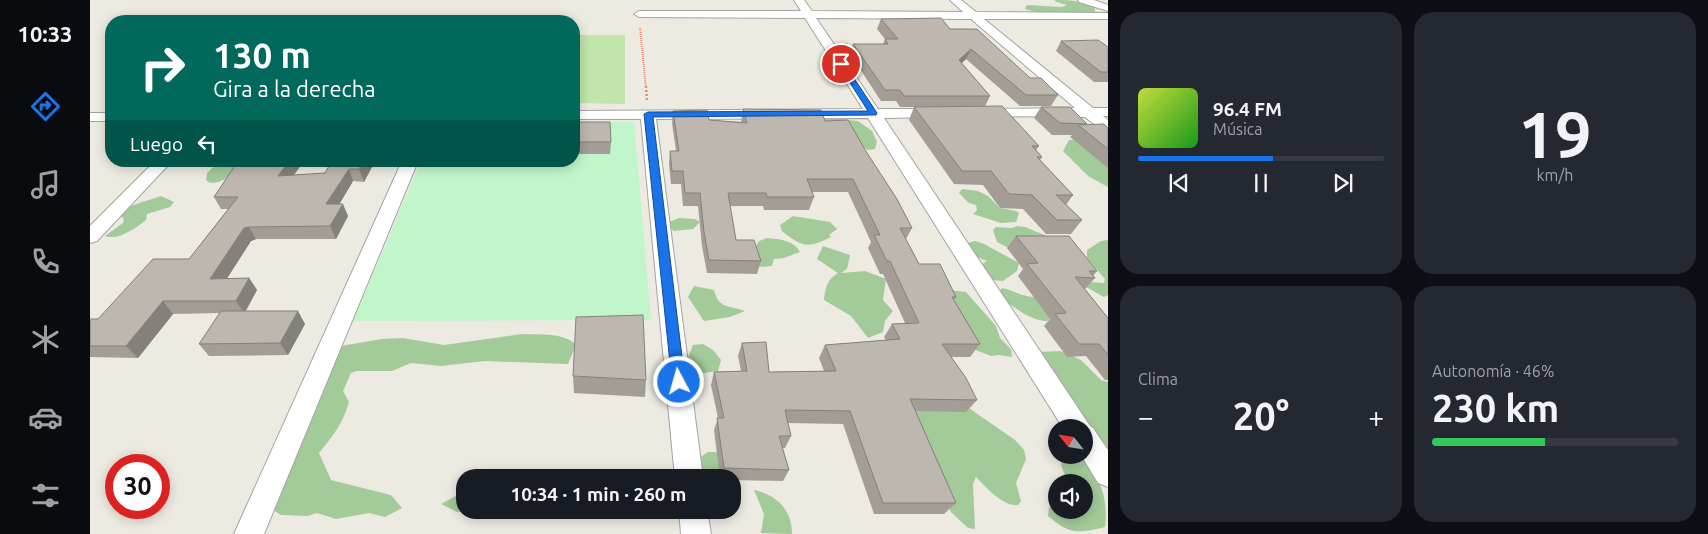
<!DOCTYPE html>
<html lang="es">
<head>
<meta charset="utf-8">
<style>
	:root { --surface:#171b24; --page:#242831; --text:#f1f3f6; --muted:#9ea1a6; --line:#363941; --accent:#1a73e8 }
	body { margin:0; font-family:Ubuntu,sans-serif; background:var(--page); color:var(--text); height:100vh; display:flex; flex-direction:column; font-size:19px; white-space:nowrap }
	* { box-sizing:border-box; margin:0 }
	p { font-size:16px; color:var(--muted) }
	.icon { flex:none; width:28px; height:28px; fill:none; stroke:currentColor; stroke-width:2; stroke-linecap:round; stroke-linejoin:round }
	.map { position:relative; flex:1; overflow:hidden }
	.details { display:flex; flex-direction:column; gap:12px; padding:12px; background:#0d0f14; width:600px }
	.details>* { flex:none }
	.banner { position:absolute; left:15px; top:15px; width:475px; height:152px; border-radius:20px; box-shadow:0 2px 12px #0003; background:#00695c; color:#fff; overflow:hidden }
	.needle { width:32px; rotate:300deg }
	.tools { position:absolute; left:958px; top:419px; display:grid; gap:10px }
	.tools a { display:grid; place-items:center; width:45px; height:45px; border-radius:50%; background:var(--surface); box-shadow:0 2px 12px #0003; font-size:25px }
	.speed { position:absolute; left:15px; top:454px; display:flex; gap:10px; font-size:25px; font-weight:700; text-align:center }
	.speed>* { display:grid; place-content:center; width:65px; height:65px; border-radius:50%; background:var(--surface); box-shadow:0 2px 12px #0003; line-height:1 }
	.speed .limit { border:8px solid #d22; background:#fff; color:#111 }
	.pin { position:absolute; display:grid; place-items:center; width:42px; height:42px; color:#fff; margin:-21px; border:2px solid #fff; border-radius:50%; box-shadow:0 1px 5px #0007 }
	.me { position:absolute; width:55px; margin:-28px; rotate:354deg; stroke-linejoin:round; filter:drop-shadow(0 0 4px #0008) }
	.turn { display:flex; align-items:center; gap:18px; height:105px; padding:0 25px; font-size:22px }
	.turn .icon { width:65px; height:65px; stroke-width:2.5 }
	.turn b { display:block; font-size:35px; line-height:42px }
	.then { display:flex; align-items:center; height:48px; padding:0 25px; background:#0003; gap:10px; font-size:19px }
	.big { font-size:38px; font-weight:600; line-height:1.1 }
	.details .card { flex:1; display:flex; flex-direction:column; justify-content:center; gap:8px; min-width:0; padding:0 18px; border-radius:20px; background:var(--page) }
	.details .dial { align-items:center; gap:0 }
	.dial b { font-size:65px; line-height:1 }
	.song { display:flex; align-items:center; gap:15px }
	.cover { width:60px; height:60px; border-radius:8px; background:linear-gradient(135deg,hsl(70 70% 55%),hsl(120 70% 35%)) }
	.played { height:5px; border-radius:2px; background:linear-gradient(90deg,var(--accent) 55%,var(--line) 55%) }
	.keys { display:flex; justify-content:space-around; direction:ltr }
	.heat { display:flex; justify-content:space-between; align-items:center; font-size:28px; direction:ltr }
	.charge { height:8px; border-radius:4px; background:linear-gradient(90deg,#34c759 46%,var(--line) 0) }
	.details .tiles { flex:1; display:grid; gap:12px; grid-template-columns:repeat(2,1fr) }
	.trip { position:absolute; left:366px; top:469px; width:285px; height:50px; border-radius:20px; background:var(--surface); box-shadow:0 2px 12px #0003; font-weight:600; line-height:50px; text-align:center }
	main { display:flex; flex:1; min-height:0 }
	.tab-bar { display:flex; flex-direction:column; width:90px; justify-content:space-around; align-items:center; background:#090b0e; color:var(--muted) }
	.tab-bar .icon { width:35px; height:35px }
	.tab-bar .selected { color:var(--accent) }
	.tab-bar b { font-size:22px; color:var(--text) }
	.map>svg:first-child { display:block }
	.grass { fill:#c1e5aa }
	.forest { fill:#a3ca99 }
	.park { fill:#c0f6ca }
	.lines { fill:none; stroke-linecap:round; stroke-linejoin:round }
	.minor-casing { stroke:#a3a3a3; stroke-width:2 }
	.path-far1 { stroke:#f1896f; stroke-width:2; stroke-dasharray:1 1; stroke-linecap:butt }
	.path { stroke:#f1896f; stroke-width:2.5; stroke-dasharray:2 2; stroke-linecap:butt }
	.minor { fill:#fff; fill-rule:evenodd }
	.wall { fill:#a39d96 }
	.shaded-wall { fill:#84807a }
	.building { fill:#bdb7af; stroke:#84807a }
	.route { fill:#1a73e8; stroke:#114b97 }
</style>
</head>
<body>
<main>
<nav class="tab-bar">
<b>10:33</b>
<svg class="icon selected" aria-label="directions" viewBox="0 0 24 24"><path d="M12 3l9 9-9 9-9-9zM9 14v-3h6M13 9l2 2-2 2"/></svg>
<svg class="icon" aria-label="music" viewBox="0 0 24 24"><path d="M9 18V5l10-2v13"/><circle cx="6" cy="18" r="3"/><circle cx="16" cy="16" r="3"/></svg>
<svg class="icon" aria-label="phone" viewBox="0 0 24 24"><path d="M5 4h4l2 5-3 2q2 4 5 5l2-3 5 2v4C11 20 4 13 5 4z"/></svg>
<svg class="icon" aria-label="climate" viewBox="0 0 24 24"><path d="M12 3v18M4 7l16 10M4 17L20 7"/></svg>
<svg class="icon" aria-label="car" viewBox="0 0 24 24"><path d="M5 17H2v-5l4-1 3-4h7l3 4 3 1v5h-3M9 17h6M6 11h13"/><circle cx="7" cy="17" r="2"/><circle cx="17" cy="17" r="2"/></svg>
<svg class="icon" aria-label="filters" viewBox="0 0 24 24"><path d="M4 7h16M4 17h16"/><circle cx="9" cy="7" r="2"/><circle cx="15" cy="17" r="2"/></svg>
</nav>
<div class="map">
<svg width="1018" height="534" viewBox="0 0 1018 534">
	<rect width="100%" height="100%" fill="#edeae2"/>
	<path class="grass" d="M484,35H535V104L484,103Z"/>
	<path class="forest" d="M966,0C980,0 991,1 1004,6L1006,15L953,14L935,9L937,5L972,7L977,5L964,1Z
		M733,117L768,121L782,131L787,142L785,149L778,150L733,120Z
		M994,139L1018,162V187L998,176L973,151L979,140Z
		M130,161H147L151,163C143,173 134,184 120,183L116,180L117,173Z
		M872,189L888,191L898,196L910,208L926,211L929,213L926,222L911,223L883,214L887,210L886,205L879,203L869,193Z
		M71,196L84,202L80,207L57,214L56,220C46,228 28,241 15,236L33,223L34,219L31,216L34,210C45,203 58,201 71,196Z
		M703,216L740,222L747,229L739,235L741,237C717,249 712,247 692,231L690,225Z
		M589,218L605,219L610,222L603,229L584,231L578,226L579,222Z
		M927,226L935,227L962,238L923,250L907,242L903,230L906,227L922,228Z
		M677,238C689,239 704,240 710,252L694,258L684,259L682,266L671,267L668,264L664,249L669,241Z
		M1018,240V295L1014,297L996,287L997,282L1014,283L1015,279L997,258V250L1011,241Z
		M885,241L894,244L929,263L927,271L913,281L901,280L889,266L897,261L877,253L874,244Z
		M733,246L760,255L757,269L751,273L775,271L796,279L793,300L803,311L795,321L793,332L778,338L761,316L734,300C735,289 737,279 748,273L727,259Z
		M604,286L624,290C629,310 640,305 655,311L640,317L614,321L598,297Z
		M912,288C926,291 929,296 944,297L960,318L958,321C937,321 925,305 908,298V293Z
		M852,289L876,292L906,326L910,338L921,349L922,357L909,355L901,356L878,347Z
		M432,334C449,335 474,332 486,345L478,364L395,361L351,366L321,363L302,371H267L261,373L253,391L259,402C253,423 243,436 229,453L241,480L301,495L312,508L295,517L279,513L246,519L227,513L217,516L191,515L183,510L251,346L292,339L313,338L354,345Z
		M613,344L623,350L631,360L628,371L614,373L596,363L603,345Z
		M970,351L991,360L1011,380L1018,382V453L994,436V428L987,404L976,399L947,352Z
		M827,406H876L925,440L934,450L936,459L926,483L931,501L928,505C913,507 896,487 886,477L883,484L885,529L878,528L861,512L848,484L814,418Z
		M618,452H626L632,460L637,477H614L606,465L612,456Z
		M973,455L995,459C1012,481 1018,500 1015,527C987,534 979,534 958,516L959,507L966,506V510H994V482H979L977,481L971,465Z
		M664,490C687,495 702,510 702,534L671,533L674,514Z
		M375,491V510H429L367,512L351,504Z"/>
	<path class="park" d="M484,122H544L561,320L263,321L331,161H484Z"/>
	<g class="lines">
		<defs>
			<path id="minor" d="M704,0H714L722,11L873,12L860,0H871L886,12L1018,13V19H894L1003,108H1018V116H1013L1018,120V133L1013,131L995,117L886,116L884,113L886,110L891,109L985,108L881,19L726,18L788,109H849L854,110L856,113L854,116L849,117L794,118L1000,426L1003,428L1018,450V487L1008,483L991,455H994V428H973L778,118L566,119L613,478H585L551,119H484V111L773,109L715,18L549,17L544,14L549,11H711Z
				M988,0H1004L1018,5V11L989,2Z
				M0,113H21V121H0Z
				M65,161H82L7,241L0,243V226Z
				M312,161H328L174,534H144Z
				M589,510H617L621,534H591Z"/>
		</defs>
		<use href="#minor" class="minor-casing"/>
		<path class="path-far1" d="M550,28L556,88"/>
		<path class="path" d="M556,86L557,101"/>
		<use href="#minor" class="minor"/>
	</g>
	<path class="wall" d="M791,19L860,29L968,95L961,106H930L876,59L871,63L900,96L895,106L949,146L946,150L952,157L950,160L983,195L976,205L992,220L981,234H956L933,209L910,208L893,185L864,184L819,120L824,107H810L806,101H791L760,54L763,44H793L795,39L787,29Z
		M971,41L1018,47V82H1004L966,51Z
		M951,107L997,124L996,125L1018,128V168L980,137L982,135H962L944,118Z
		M653,109L735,121L777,153L822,228L816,239L829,264L866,297L864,300L890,344L880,357H861L887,400L876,412L825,411L866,503L854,514H784L753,424L698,423L701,436L695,448H692L699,470L693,481L642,480V478H630L624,430L628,418L621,385L624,372L651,371L648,356L652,343L679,372L734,371L729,358L735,345L796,340L794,337L802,324L815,323L793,274H790L778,248L781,242L758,192H722L724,197L719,210H674L673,206H640L646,240L671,261L667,274L617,273L612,246L608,206H593L591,184H581L579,164L580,151H586L582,123L583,111L619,120L651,122Z
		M484,122L521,142L520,154H484Z
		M148,161H214L204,175L235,173L242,161H285L274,182L263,181L249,204L258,216L246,239H166L161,241L137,278H159L167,290L156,311L215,324L198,355L119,356L109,344L130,313L83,314L48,358L0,357V319H8L99,259L138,209H131L124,197Z
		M926,236L1007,271L1003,276L1005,278L995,289L1018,318V380H1015L996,356L977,357L954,326L960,319L928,276L933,269L917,248Z
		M483,376L556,380L555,397L484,393Z"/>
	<path class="shaded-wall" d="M881,49L876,59L864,71L869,60Z
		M199,161H214L194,188L188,176Z
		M274,161H285L274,182L269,169Z
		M259,169L263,181L242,217L236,204Z
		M253,204L258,216L246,239L240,226Z
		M159,227L166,239L161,241L129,291L120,279L154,228Z
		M159,278L167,290L154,313L146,301Z
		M73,301L83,314L48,358L36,346Z
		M208,311L215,324L198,355L190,343Z"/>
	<path class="building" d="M851,18L860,29H887L940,78H951L968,95H936L881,49L869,60L900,96H814L810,90H795L763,44H798L795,39H808L791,19Z
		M1008,40L1018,47V72H1011L971,41Z
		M912,106L949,146H942L952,157H947L983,195H966L992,220H967L942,195L919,194L901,171H872L824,107Z
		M951,107H980L997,124L970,123Z
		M653,109L731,110L735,121L758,120L777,153L807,199L822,228H810L829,264H850L866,297H862L890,344H852L876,378L887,400L820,399L866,503H793L760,411L695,410L701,436H689L699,470L634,468L627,418H634L624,372L657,371L652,343L676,342L679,372L746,371L735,345L810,339L802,324L829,323L800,261H797L784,235H790L763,179H717L724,197H677L676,193H638L646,240H664L671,261L619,260L614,232L610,193H595L593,171H582L580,151H589L583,111L617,110L619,120L657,123Z
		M484,122H520L521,142H484Z
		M1014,124L1018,128V149L988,125Z
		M148,161H199L188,176L235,173L242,161H274L269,169H259L236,204H253L240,226L159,227L154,228L120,279L159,278L146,301H73L36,346H0V319H8L63,259H99L148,197H124Z
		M926,236H979L1007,271H999L1005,278L985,277L1018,318V355L1009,344H989L965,314L976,313L937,264L948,263Z
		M131,311H208L190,343L109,344Z
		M553,315L556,380L483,376L486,317Z"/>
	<path class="route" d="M749,63H754L787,113L786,115L563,117L595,382L593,386L589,388L584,386L582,382L554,114L558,112L778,111L748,64Z"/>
</svg>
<div class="tools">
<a><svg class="needle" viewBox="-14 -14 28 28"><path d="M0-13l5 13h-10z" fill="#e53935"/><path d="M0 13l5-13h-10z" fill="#9ea1a6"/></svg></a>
<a><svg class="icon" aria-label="sound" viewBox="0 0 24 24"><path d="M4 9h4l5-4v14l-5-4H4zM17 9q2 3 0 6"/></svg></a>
</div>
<div class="speed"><div class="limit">30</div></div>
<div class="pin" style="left:751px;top:64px;background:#d93025"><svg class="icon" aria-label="arrive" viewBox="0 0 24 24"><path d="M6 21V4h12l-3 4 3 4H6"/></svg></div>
<svg class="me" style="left:589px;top:382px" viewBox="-20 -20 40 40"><circle r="17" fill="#1a73e8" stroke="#fff" stroke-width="3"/><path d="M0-11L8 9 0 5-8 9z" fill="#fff"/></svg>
<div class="trip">10:34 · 1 min · 260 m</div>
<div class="banner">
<div class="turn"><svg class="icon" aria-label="right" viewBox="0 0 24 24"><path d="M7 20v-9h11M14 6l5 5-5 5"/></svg><div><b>130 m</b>Gira a la derecha</div></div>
<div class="then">Luego<svg class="icon" aria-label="left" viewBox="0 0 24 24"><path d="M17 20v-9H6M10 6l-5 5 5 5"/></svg></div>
</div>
</div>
<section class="details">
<div class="tiles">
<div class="card">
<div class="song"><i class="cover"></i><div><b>96.4 FM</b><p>Música</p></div></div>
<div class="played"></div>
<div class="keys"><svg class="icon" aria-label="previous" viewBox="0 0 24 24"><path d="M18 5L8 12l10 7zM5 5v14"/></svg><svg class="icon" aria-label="pause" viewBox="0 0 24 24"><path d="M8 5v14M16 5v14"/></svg><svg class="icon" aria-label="next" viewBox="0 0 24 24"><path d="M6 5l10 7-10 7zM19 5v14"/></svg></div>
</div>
<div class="card dial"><b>19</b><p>km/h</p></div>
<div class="card"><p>Clima</p>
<div class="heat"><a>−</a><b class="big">20°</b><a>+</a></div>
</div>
<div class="card"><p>Autonomía · 46%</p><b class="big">230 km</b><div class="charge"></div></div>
</div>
</section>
</main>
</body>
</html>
